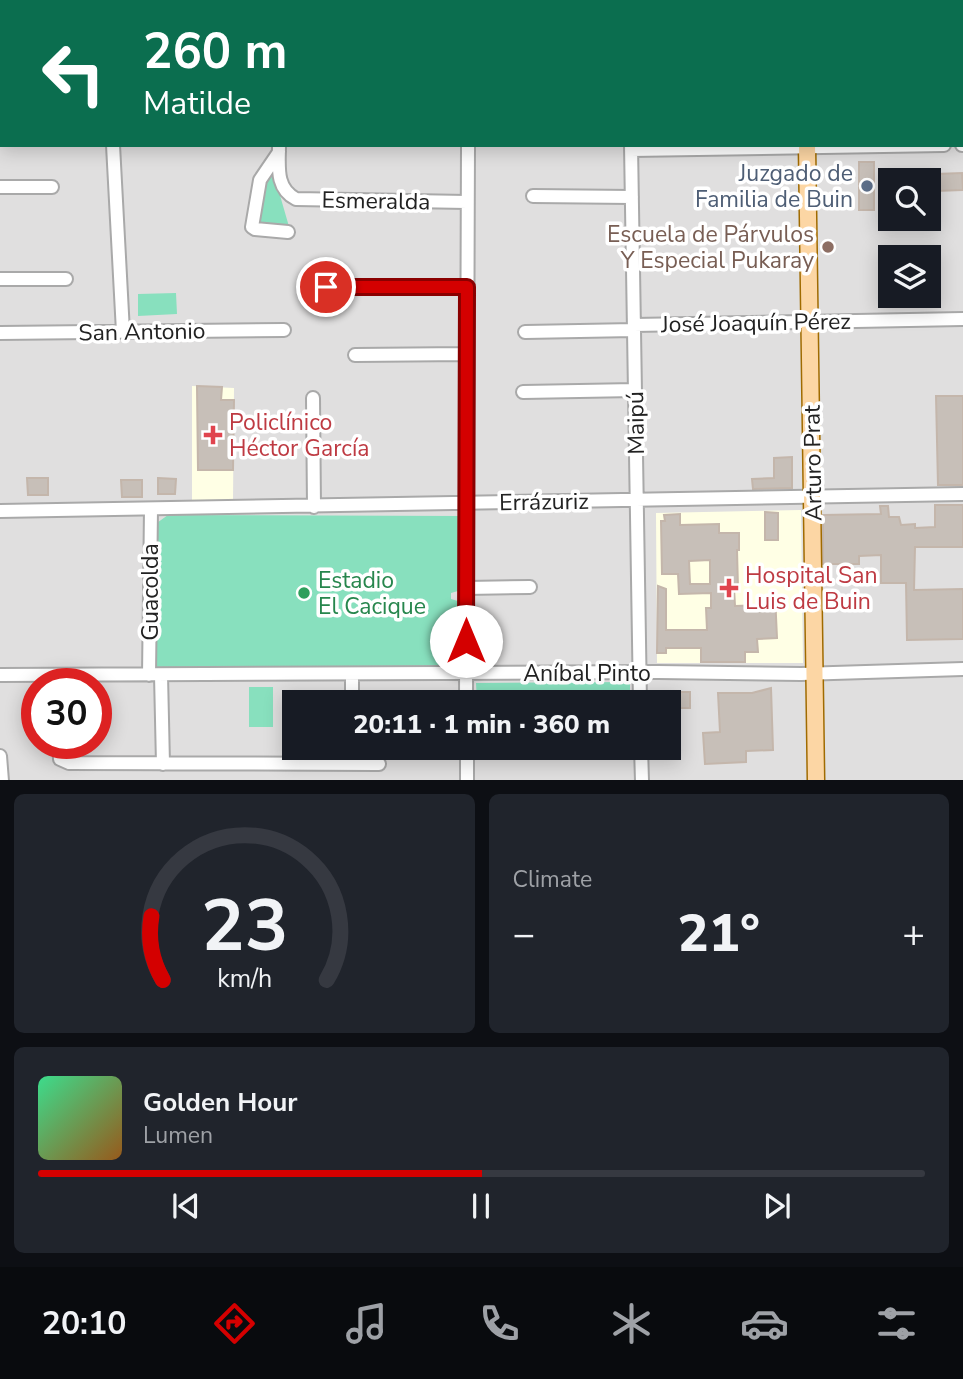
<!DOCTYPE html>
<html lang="en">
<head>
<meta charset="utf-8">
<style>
	:root { --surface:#171b24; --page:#20242c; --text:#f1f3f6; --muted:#9ea1a6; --line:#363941; --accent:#d40000 }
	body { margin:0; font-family:"Nunito Sans",sans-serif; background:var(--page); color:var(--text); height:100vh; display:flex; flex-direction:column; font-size:26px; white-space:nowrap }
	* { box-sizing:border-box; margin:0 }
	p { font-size:23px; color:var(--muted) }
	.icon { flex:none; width:38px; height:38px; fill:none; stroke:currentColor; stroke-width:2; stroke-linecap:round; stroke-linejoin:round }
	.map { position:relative; height:780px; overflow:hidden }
	.panel { display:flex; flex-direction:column; gap:14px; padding:14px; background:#0d0f14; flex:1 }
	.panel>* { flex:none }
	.top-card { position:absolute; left:0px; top:0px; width:964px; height:147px; box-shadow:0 4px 18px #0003; background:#0b6e4f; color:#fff; overflow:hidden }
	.controls { position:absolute; left:878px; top:168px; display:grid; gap:14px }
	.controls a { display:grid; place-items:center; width:63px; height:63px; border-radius:0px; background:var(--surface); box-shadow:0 4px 18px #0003; font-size:35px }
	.speed { position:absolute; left:21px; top:668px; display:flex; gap:14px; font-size:35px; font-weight:700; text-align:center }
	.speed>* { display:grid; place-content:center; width:91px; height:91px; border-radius:50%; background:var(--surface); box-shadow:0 4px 18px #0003; line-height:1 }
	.speed .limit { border:10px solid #d22; background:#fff; color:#111 }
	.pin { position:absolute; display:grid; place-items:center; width:60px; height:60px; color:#fff; margin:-30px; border:4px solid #fff; border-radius:50%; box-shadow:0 2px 7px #0007 }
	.me { position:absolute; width:77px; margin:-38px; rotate:0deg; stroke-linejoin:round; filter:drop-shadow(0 0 5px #0008) }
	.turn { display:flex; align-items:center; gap:24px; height:147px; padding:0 28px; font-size:32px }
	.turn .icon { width:91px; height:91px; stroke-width:2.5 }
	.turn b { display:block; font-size:49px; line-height:60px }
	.big { font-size:52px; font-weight:800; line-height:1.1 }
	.panel .widget { flex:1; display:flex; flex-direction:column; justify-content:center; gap:10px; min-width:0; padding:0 24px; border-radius:10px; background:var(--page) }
	.panel .dial { align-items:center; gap:0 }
	.dial svg { height:182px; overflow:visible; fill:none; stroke:var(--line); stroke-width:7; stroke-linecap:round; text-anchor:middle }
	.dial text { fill:var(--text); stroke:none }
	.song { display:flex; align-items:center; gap:21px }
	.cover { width:84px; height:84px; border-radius:10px; background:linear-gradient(135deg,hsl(150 70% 55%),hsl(30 70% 35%)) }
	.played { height:7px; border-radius:4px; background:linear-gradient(90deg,var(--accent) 50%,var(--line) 50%) }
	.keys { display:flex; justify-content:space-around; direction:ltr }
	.heat { display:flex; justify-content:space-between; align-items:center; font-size:38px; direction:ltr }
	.panel .tiles { flex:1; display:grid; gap:14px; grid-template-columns:1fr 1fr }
	.widget:last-child { grid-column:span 2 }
	.trip { position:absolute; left:282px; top:690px; width:399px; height:70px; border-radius:0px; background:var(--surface); box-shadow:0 4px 18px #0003; font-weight:800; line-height:70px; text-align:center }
	.tab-bar { display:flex; height:112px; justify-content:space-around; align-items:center; background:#090b0e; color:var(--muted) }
	.tab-bar .icon { width:49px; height:49px }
	.tab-bar .current { color:var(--accent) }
	.tab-bar b { font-size:32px; color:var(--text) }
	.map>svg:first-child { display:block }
	.residential { fill:#e0dfdf; fill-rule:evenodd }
	.education { fill:#ffffe5 }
	.pitch { fill:#88e0be }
	.building { fill:#c7bfb8; stroke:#c4b6ab; stroke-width:2; fill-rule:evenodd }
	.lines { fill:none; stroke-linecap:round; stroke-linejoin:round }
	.minor-casing { stroke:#a9a9a9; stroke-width:16 }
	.major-casing { stroke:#a06b00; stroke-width:19 }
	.minor { stroke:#fff; stroke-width:12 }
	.major { stroke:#fcd6a4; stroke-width:16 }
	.route-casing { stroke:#8a0000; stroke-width:18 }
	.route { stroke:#d40000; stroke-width:12 }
	.service-dot { fill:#5c6f8a; stroke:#fff; stroke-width:2.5 }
	.education-dot { fill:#8d6e63; stroke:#fff; stroke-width:2.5 }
	.health-dot { fill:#e0444e; stroke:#fff; stroke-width:2.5 }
	.leisure-dot { fill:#2e9e5b; stroke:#fff; stroke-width:2.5 }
	.labels { text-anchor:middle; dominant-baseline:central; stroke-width:7; stroke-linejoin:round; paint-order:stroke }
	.service-label { font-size:23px; fill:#4e5e75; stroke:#fff; text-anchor:end }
	.street-label { font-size:23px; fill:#222; stroke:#fff }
	.education-label { font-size:23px; fill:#785e54; stroke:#fff; text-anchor:end }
	.health-label { font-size:23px; fill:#be3a42; stroke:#fff; text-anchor:start }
	.leisure-label { font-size:23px; fill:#27864d; stroke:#fff; text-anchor:start }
</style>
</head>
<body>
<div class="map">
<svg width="963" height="781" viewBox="0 0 963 781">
	<rect width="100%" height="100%" fill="#f2efe9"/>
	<path class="residential" d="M0,0H963V780H0ZM2,2H962V145H2ZM891,180H929V219H891ZM891,257H929V296H891ZM37,684H96V744H37ZM294,702H668V747H294Z"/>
	<path class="education" d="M192,386L234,388L233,501L192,502Z
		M801,510L803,663H657L656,513Z"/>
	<path class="pitch" d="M274,164L277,185L290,230L255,227L264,179Z
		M176,293L177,314L138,316V294Z
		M168,515L459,516L458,591L451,593V599L458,601L457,669L154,670V525Z
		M630,682V702H477L476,683Z
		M249,687H273V727H249Z"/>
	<path class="building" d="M859,162H874V210H859Z
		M962,173L963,190L936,191V174Z
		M197,386L222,387L221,400H234L233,470H198Z
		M936,396H963V485H938Z
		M792,457V488L753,489L752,479L774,478V458Z
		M27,478H48V495H28Z
		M158,478L176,479L175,494H158Z
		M121,480H142V497H122Z
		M935,505H963V547H915L914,590L963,589V639L907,640L906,583H881V555L859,556V564H823V515L881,514L880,506H888L889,517H899L901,525L915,524V528L935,527Z
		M765,512L778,513V540H765Z
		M680,514V525L719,524V533H739V550H737L738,588H734L735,606L766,605L765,596L775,595L777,638L757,639L758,652H745V662H701V648H666V653H657L658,586L666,589V630H707L706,608H711V593L679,594L678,574H662L661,521H665L664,515ZM710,560V584H690L689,561Z
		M771,688L773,750L746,751V762L705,764L703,733L720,732L718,693H752Z
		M660,692H690V708H680V713H668V702H660Z"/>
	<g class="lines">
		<defs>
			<path id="minor" d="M81,0V2
				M185,0V2
				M629,0V2
				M229,2L231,0
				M366,2V0
				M469,2V0
				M0,102H2
				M113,145L123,332
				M279,145C279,166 275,188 296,199L467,202
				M631,145L640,702
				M962,145H963
				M631,150L944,145
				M279,152L260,180L252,227L255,229L288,232
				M0,187H52
				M533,196L632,197
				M0,279H66
				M326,287H467
				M634,325L963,319
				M525,332L634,330
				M0,333L284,330
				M355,355L466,354
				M523,392L635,390
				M313,398L314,507
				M0,511L963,494
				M466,588L530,587
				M352,674V702
				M0,675L658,672L801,674L963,669
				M149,675L151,509
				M161,675L163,764
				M466,702L468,145
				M59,744L60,759L69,763L379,764
				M352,747L353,764
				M467,747V781
				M641,747L642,781
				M0,756L2,781"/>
			<path id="major" d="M805,0V2
				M807,145L816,781"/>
		</defs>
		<use href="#minor" class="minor-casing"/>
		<use href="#major" class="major-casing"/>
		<use href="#minor" class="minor"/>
		<use href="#major" class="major"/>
	</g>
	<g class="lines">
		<defs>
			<path id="route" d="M326,287H467L466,641"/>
		</defs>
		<use href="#route" class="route-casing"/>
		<use href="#route" class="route"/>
	</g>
	<circle class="service-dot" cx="867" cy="186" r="7"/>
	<circle class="education-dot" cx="828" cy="247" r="7"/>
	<g class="health-dot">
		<path d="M209.5 424.5h7v7h7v7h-7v7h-7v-7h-7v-7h7z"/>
		<path d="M725.5 577.5h7v7h7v7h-7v7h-7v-7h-7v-7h7z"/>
	</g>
	<circle class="leisure-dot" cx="304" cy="593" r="7"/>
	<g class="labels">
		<g class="service-label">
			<text x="853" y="173">Juzgado de<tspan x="853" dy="26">Familia de Buin</tspan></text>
		</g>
		<g class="street-label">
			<text transform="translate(376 201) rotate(1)">Esmeralda</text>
			<text transform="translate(756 323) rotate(-1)">José Joaquín Pérez</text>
			<text transform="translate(142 332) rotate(-1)">San Antonio</text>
			<text transform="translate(636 423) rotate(-91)">Maipú</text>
			<text transform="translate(813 463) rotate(-91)">Arturo Prat</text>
			<text transform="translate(544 502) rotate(-1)">Errázuriz</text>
			<text transform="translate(150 592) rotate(-90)">Guacolda</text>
			<text x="587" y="673">Aníbal Pinto</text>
		</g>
		<g class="education-label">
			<text x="814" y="234">Escuela de Párvulos<tspan x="814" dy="26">Y Especial Pukaray</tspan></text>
		</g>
		<g class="health-label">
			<text x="229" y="422">Policlínico<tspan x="229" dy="26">Héctor García</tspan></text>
			<text x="745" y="575">Hospital San<tspan x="745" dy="26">Luis de Buin</tspan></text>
		</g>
		<g class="leisure-label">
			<text x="318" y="580">Estadio<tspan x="318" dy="26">El Cacique</tspan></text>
		</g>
	</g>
</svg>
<div class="controls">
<a><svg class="icon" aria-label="search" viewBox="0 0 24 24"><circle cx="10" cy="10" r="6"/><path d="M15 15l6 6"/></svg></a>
<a><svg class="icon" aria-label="layers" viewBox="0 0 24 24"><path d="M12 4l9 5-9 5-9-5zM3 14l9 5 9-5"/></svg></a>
</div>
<div class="speed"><div class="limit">30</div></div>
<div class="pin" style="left:326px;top:287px;background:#d93025"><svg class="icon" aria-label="arrive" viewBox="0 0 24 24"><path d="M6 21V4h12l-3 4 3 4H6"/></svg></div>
<svg class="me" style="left:466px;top:641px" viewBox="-20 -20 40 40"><circle r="19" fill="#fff"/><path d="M0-13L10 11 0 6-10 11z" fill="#d40000"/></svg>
<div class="trip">20:11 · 1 min · 360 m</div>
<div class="top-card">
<div class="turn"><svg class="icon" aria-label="left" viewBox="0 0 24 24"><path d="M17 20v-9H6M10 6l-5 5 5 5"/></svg><div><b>260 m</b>Matilde</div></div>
</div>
</div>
<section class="panel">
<div class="tiles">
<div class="widget dial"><svg viewBox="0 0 100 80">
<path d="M14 69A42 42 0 1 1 86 69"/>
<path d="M14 69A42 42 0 0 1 9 41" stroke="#d40000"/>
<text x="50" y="56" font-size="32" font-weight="700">23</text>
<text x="50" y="72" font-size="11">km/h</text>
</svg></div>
<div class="widget"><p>Climate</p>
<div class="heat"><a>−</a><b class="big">21°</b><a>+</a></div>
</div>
<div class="widget">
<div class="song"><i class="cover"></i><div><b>Golden Hour</b><p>Lumen</p></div></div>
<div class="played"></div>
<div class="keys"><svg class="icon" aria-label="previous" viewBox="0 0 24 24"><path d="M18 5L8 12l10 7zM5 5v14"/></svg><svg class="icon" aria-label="pause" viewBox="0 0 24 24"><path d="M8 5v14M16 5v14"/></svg><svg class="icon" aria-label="next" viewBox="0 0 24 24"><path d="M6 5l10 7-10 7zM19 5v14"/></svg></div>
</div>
</div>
</section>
<nav class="tab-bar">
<b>20:10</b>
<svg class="icon current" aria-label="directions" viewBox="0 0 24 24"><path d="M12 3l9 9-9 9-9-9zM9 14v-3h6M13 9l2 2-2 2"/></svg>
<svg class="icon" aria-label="music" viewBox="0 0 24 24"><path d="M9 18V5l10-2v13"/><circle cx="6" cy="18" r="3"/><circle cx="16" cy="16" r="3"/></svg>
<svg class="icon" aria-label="phone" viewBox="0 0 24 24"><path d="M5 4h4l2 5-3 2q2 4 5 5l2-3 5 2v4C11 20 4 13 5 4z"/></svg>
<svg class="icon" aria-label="climate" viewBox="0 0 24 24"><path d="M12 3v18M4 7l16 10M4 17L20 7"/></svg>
<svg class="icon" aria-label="car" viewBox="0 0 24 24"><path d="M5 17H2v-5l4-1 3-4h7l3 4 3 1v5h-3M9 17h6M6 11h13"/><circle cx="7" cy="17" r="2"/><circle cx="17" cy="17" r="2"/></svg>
<svg class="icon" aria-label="filters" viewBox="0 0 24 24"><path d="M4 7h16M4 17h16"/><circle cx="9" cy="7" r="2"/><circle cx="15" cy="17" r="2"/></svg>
</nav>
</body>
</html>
